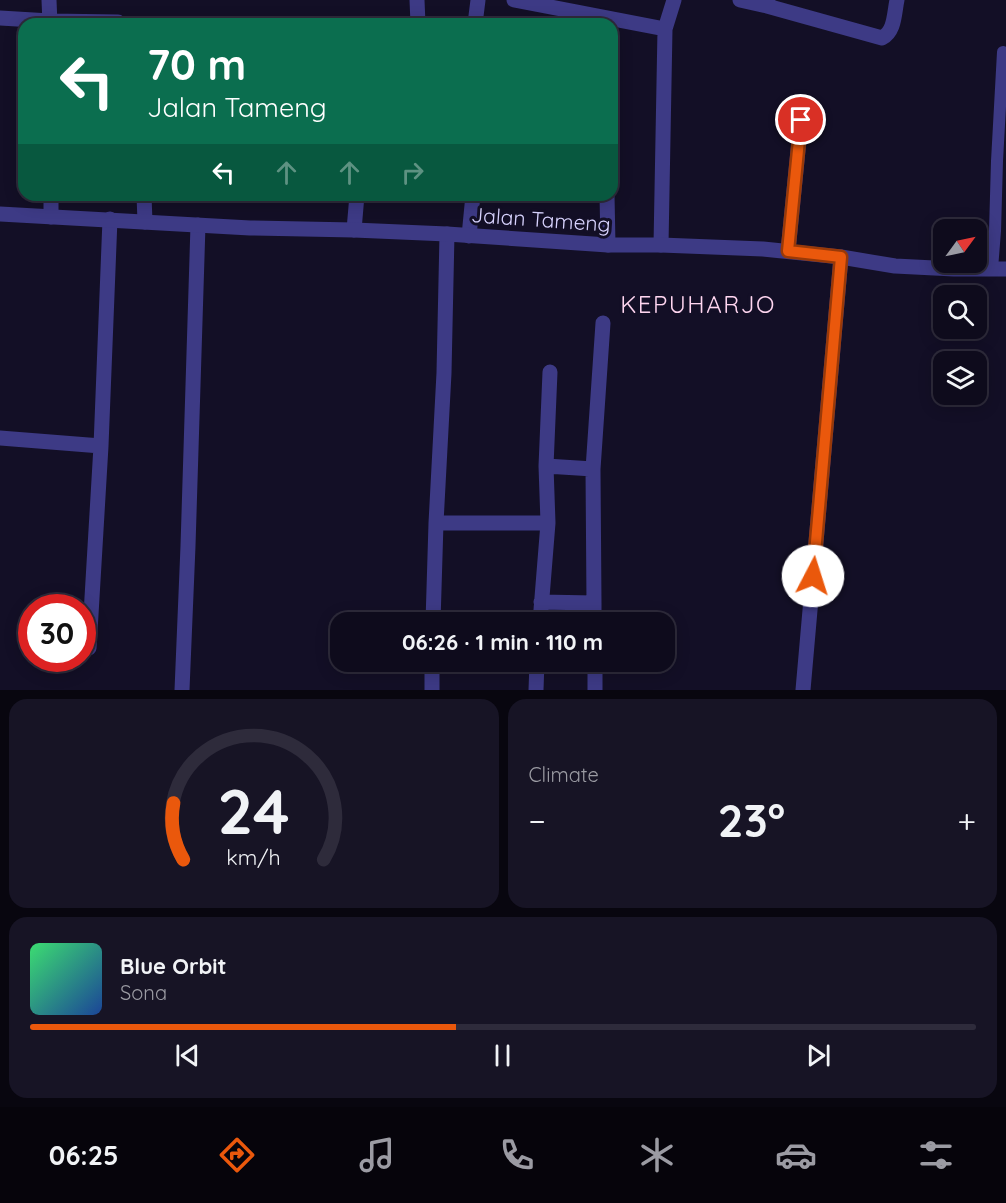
<!DOCTYPE html>
<html lang="en">
<head>
<meta charset="utf-8">
<style>
	:root { --surface:#0e0b1c; --page:#171425; --text:#f1f3f6; --muted:#9b9ba3; --line:#2e2b3b; --accent:#ea580c }
	body { margin:0; font-family:Quicksand,sans-serif; background:var(--page); color:var(--text); height:100vh; display:flex; flex-direction:column; font-size:22px; white-space:nowrap }
	* { box-sizing:border-box; margin:0 }
	p { font-size:20px; color:var(--muted) }
	.icon { flex:none; width:33px; height:33px; fill:none; stroke:currentColor; stroke-width:2; stroke-linecap:round; stroke-linejoin:round }
	.map { position:relative; height:690px; overflow:hidden }
	.sheet { display:flex; flex-direction:column; gap:9px; padding:9px; background:#08060f; flex:1 }
	.sheet>* { flex:none }
	.guide { position:absolute; left:18px; top:18px; width:600px; height:183px; border-radius:18px; box-shadow:0 3px 15px #0003,0 0 0 2px var(--line); background:#0b6e4f; color:#fff; overflow:hidden }
	.needle { width:39px; rotate:57deg }
	.fabs { position:absolute; left:933px; top:219px; display:grid; gap:12px }
	.fabs a { display:grid; place-items:center; width:54px; height:54px; border-radius:12px; background:var(--surface); box-shadow:0 3px 15px #0003,0 0 0 2px var(--line); font-size:30px }
	.speed { position:absolute; left:18px; top:594px; display:flex; gap:12px; font-size:30px; font-weight:700; text-align:center }
	.speed>* { display:grid; place-content:center; width:78px; height:78px; border-radius:50%; background:var(--surface); box-shadow:0 3px 15px #0003,0 0 0 2px var(--line); line-height:1 }
	.speed .limit { border:9px solid #d22; background:#fff; color:#111 }
	.pin { position:absolute; display:grid; place-items:center; width:51px; height:51px; color:#fff; margin:-26px; border:3px solid #fff; border-radius:50%; box-shadow:0 2px 6px #0007 }
	.me { position:absolute; width:66px; margin:-33px; rotate:5deg; stroke-linejoin:round; filter:drop-shadow(0 0 4px #0008) }
	.turn { display:flex; align-items:center; gap:21px; height:126px; padding:0 30px; font-size:27px }
	.turn .icon { width:78px; height:78px; stroke-width:2.5 }
	.turn b { display:block; font-size:42px; line-height:51px }
	.lanes { display:flex; align-items:center; height:57px; padding:0 30px; background:#0003; justify-content:center; gap:30px; direction:ltr }
	.lanes .off { opacity:.35 }
	.big { font-size:45px; font-weight:700; line-height:1.1 }
	.sheet .tile { flex:1; display:flex; flex-direction:column; justify-content:center; gap:9px; min-width:0; padding:0 21px; border-radius:18px; background:var(--page) }
	.sheet .dial { align-items:center; gap:0 }
	.dial svg { height:156px; overflow:visible; fill:none; stroke:var(--line); stroke-width:7; stroke-linecap:round; text-anchor:middle }
	.dial text { fill:var(--text); stroke:none }
	.song { display:flex; align-items:center; gap:18px }
	.cover { width:72px; height:72px; border-radius:9px; background:linear-gradient(135deg,hsl(140 70% 55%),hsl(220 70% 35%)) }
	.played { height:6px; border-radius:3px; background:linear-gradient(90deg,var(--accent) 45%,var(--line) 45%) }
	.keys { display:flex; justify-content:space-around; direction:ltr }
	.heat { display:flex; justify-content:space-between; align-items:center; font-size:33px; direction:ltr }
	.sheet .tiles { flex:1; display:grid; gap:9px; grid-template-columns:1fr 1fr }
	.tile:last-child { grid-column:span 2 }
	.trip { position:absolute; left:330px; top:612px; width:345px; height:60px; border-radius:18px; background:var(--surface); box-shadow:0 3px 15px #0003,0 0 0 2px var(--line); font-weight:700; line-height:60px; text-align:center }
	.menu { display:flex; height:96px; justify-content:space-around; align-items:center; background:#06040b; color:var(--muted) }
	.menu .icon { width:42px; height:42px }
	.menu .active { color:var(--accent) }
	.menu b { font-size:27px; color:var(--text) }
	.map>svg:first-child { display:block }
	.lines { fill:none; stroke-linecap:round; stroke-linejoin:round }
	.service { stroke:#3d3a85; stroke-width:12 }
	.minor { stroke:#3d3a85; stroke-width:15 }
	.tertiary { stroke:#3d3a85; stroke-width:15 }
	.route-casing { stroke:#983908; stroke-width:15 }
	.route { stroke:#ea580c; stroke-width:10 }
	.labels { text-anchor:middle; dominant-baseline:central; stroke-width:6; stroke-linejoin:round; paint-order:stroke }
	.street-label { font-size:21px; fill:#d9d4ff; stroke:#130f26 }
	.quarter-label { font-size:24px; letter-spacing:1.5px; fill:#ffd6f0; stroke:#130f26 }
</style>
</head>
<body>
<div class="map">
<svg width="1006" height="690" viewBox="0 0 1006 690">
	<rect width="100%" height="100%" fill="#130f26"/>
	<g class="lines">
		<path class="service" d="M992,269L995,231L997,161L1003,52"/>
		<path class="minor" d="M49,0L50,24
			M417,0L418,24
			M514,0L665,29
			M740,0L767,6L768,0
			M767,6L882,38C895,31 894,14 897,0
			M0,18L50,21L118,22
			M475,24L478,0
			M51,195V217
			M144,195L145,222
			M607,195L608,245
			M354,230L357,195
			M469,236L473,195
			M661,245L665,29L674,0
			M788,251L801,120
			M0,438L101,446
			M546,466L593,469L603,323
			M436,523H548L540,622
			M548,523L546,466L550,372
			M541,602L594,603L593,469
			M594,603V622
			M433,622L436,523L444,373L447,234
			M89,648L101,446L110,219
			M182,690L188,546L198,225
			M432,690V662
			M536,690L537,662
			M595,690V662
			M803,690L841,257"/>
		<path class="tertiary" d="M0,214L250,228L354,230L447,234L608,245H661L763,249L841,257L895,266L954,269H1006"/>
	</g>
	<g class="lines">
		<defs>
			<path id="route" d="M801,120L788,251L841,257L813,576"/>
		</defs>
		<use href="#route" class="route-casing"/>
		<use href="#route" class="route"/>
	</g>
	<g class="labels">
		<g class="street-label">
			<text transform="translate(541 219) rotate(4)">Jalan Tameng</text>
		</g>
		<g class="quarter-label">
			<text x="698" y="304">KEPUHARJO</text>
		</g>
	</g>
</svg>
<div class="fabs">
<a><svg class="needle" viewBox="-14 -14 28 28"><path d="M0-13l5 13h-10z" fill="#e53935"/><path d="M0 13l5-13h-10z" fill="#9b9ba3"/></svg></a>
<a><svg class="icon" aria-label="search" viewBox="0 0 24 24"><circle cx="10" cy="10" r="6"/><path d="M15 15l6 6"/></svg></a>
<a><svg class="icon" aria-label="layers" viewBox="0 0 24 24"><path d="M12 4l9 5-9 5-9-5zM3 14l9 5 9-5"/></svg></a>
</div>
<div class="speed"><div class="limit">30</div></div>
<div class="pin" style="left:801px;top:120px;background:#d93025"><svg class="icon" aria-label="arrive" viewBox="0 0 24 24"><path d="M6 21V4h12l-3 4 3 4H6"/></svg></div>
<svg class="me" style="left:813px;top:576px" viewBox="-20 -20 40 40"><circle r="19" fill="#fff"/><path d="M0-13L10 11 0 6-10 11z" fill="#ea580c"/></svg>
<div class="trip">06:26 · 1 min · 110 m</div>
<div class="guide">
<div class="turn"><svg class="icon" aria-label="left" viewBox="0 0 24 24"><path d="M17 20v-9H6M10 6l-5 5 5 5"/></svg><div><b>70 m</b>Jalan Tameng</div></div>
<div class="lanes"><svg class="icon" aria-label="left" viewBox="0 0 24 24"><path d="M17 20v-9H6M10 6l-5 5 5 5"/></svg><svg class="icon off" aria-label="ahead" viewBox="0 0 24 24"><path d="M12 20V5M6 11l6-6 6 6"/></svg><svg class="icon off" aria-label="ahead" viewBox="0 0 24 24"><path d="M12 20V5M6 11l6-6 6 6"/></svg><svg class="icon off" aria-label="right" viewBox="0 0 24 24"><path d="M7 20v-9h11M14 6l5 5-5 5"/></svg></div>
</div>
</div>
<section class="sheet">
<div class="tiles">
<div class="tile dial"><svg viewBox="0 0 100 80">
<path d="M14 69A42 42 0 1 1 86 69"/>
<path d="M14 69A42 42 0 0 1 9 40" stroke="#ea580c"/>
<text x="50" y="56" font-size="32" font-weight="700">24</text>
<text x="50" y="72" font-size="11">km/h</text>
</svg></div>
<div class="tile"><p>Climate</p>
<div class="heat"><a>−</a><b class="big">23°</b><a>+</a></div>
</div>
<div class="tile">
<div class="song"><i class="cover"></i><div><b>Blue Orbit</b><p>Sona</p></div></div>
<div class="played"></div>
<div class="keys"><svg class="icon" aria-label="previous" viewBox="0 0 24 24"><path d="M18 5L8 12l10 7zM5 5v14"/></svg><svg class="icon" aria-label="pause" viewBox="0 0 24 24"><path d="M8 5v14M16 5v14"/></svg><svg class="icon" aria-label="next" viewBox="0 0 24 24"><path d="M6 5l10 7-10 7zM19 5v14"/></svg></div>
</div>
</div>
</section>
<nav class="menu">
<b>06:25</b>
<svg class="icon active" aria-label="directions" viewBox="0 0 24 24"><path d="M12 3l9 9-9 9-9-9zM9 14v-3h6M13 9l2 2-2 2"/></svg>
<svg class="icon" aria-label="music" viewBox="0 0 24 24"><path d="M9 18V5l10-2v13"/><circle cx="6" cy="18" r="3"/><circle cx="16" cy="16" r="3"/></svg>
<svg class="icon" aria-label="phone" viewBox="0 0 24 24"><path d="M5 4h4l2 5-3 2q2 4 5 5l2-3 5 2v4C11 20 4 13 5 4z"/></svg>
<svg class="icon" aria-label="climate" viewBox="0 0 24 24"><path d="M12 3v18M4 7l16 10M4 17L20 7"/></svg>
<svg class="icon" aria-label="car" viewBox="0 0 24 24"><path d="M5 17H2v-5l4-1 3-4h7l3 4 3 1v5h-3M9 17h6M6 11h13"/><circle cx="7" cy="17" r="2"/><circle cx="17" cy="17" r="2"/></svg>
<svg class="icon" aria-label="filters" viewBox="0 0 24 24"><path d="M4 7h16M4 17h16"/><circle cx="9" cy="7" r="2"/><circle cx="15" cy="17" r="2"/></svg>
</nav>
</body>
</html>
